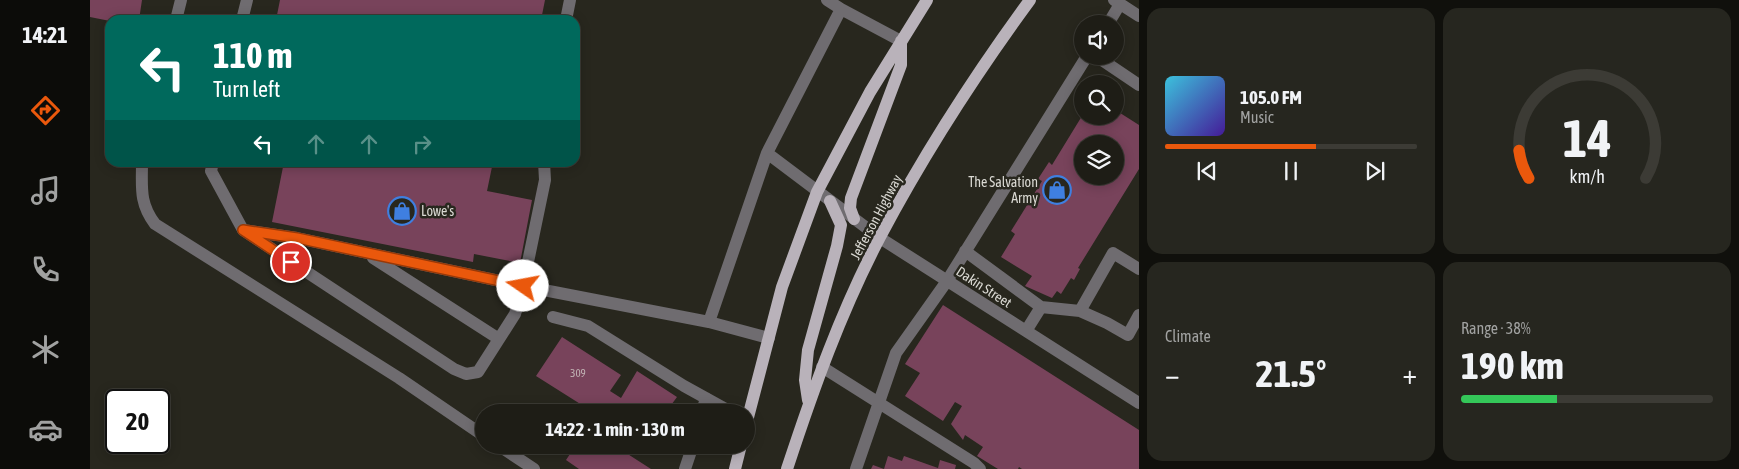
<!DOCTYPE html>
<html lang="en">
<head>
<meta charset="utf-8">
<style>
	:root { --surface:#1e1d16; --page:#26261f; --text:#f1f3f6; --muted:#a1a2a1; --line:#3c3b35; --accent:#ea580c }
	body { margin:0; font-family:"Asap Condensed",sans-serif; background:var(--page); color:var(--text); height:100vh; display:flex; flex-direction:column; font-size:19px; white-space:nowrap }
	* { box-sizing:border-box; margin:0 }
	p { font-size:16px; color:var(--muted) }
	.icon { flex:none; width:28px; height:28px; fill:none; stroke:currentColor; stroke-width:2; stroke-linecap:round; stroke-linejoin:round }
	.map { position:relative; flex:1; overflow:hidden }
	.panel { display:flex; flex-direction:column; gap:8px; padding:8px; background:#10100c; width:600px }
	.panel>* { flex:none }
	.hud { position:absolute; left:15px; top:15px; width:475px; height:152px; border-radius:15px; box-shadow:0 2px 12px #0003,0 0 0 1px var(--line); background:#00695c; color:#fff; overflow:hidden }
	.fabs { position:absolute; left:984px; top:15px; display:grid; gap:10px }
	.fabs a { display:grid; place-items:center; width:50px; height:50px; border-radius:50%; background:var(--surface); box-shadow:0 2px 12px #0003,0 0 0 1px var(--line); font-size:25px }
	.speed { position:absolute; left:15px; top:389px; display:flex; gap:10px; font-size:25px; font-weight:700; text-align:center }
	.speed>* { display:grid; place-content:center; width:65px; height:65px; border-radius:50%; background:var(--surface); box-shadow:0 2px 12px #0003,0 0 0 1px var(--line); line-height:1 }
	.speed .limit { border:2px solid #111; border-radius:8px; background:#fff; color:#111 }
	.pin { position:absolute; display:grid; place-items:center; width:42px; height:42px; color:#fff; margin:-21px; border:2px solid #fff; border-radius:50%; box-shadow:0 1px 5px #0007 }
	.me { position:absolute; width:55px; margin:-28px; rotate:282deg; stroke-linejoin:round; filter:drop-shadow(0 0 4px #0008) }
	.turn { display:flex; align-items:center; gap:18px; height:105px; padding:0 25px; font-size:22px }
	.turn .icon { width:65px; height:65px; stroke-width:2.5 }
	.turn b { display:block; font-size:35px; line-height:42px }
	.lanes { display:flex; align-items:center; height:48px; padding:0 25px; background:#0003; justify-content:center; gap:25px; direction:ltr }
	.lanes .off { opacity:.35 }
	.big { font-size:38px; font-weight:700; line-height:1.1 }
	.panel .card { flex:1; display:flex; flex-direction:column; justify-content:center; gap:8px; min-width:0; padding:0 18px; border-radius:15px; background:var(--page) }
	.panel .dial { align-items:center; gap:0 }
	.dial svg { height:130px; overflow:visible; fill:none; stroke:var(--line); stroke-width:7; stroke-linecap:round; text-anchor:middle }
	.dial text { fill:var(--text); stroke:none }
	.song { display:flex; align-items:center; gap:15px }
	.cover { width:60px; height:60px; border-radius:8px; background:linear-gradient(135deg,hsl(190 70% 55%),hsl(260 70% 35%)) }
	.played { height:5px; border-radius:2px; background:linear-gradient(90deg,var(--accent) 60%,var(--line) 60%) }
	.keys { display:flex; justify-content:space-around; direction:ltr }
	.heat { display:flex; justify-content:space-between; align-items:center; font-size:28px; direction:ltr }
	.charge { height:8px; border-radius:4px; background:linear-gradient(90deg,#34c759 38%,var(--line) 0) }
	.panel .tiles { flex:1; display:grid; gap:8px; grid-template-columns:repeat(2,1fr) }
	.trip { position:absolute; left:385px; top:404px; width:280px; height:50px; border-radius:25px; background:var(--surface); box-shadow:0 2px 12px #0003,0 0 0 1px var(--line); font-weight:700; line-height:50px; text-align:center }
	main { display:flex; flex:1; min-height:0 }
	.tabs { display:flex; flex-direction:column; width:90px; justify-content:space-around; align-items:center; background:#0c0c09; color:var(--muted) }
	.tabs .icon { width:35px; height:35px }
	.tabs .selected { color:var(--accent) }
	.tabs b { font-size:22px; color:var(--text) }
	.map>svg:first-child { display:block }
	.building { fill:#78435b; fill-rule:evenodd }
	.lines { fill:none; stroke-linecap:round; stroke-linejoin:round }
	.minor { stroke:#6f6c70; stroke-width:12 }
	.major { stroke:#b9b2ba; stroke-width:12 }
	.route-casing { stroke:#983908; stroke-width:12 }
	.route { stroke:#ea580c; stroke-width:9 }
	.labels { text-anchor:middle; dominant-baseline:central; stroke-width:5; stroke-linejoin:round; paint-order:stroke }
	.number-label { font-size:11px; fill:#c2b4b5 }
	.poi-label { font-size:14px; fill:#dad9d3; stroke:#28271e; text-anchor:end }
	.street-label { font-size:14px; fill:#dad9d3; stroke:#28271e }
</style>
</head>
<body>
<main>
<nav class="tabs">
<b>14:21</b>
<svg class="icon selected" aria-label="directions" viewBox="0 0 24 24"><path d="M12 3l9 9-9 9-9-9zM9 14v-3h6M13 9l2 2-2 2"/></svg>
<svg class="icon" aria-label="music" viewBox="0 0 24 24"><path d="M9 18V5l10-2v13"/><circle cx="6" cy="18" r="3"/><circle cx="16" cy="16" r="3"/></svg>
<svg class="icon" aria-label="phone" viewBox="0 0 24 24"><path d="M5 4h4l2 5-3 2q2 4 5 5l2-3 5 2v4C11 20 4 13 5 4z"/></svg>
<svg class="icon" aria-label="climate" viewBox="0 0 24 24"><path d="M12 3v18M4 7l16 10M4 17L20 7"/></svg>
<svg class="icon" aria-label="car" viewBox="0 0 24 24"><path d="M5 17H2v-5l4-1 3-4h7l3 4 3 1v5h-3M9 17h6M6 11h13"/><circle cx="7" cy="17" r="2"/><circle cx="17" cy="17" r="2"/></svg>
</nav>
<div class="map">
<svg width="1049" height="469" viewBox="0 0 1049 469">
	<rect width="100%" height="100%" fill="#28271e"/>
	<path class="building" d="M0,0H52L49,20L20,21L0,17Z
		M190,0H455L451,20H186Z
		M1025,104L1030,107L1027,111L1049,125V169L988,268L990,269L984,280L981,278L971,294L967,291L962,298L935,286L942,276L911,257L925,234L921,231L952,181L948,179L959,162L962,165L992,116H1025ZM992,144H1025V176H992Z
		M194,162H403L397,191L442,200L430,263L384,254L383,262L182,222Z
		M853,305L1049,430V469H932L929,467L928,469H908L887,456L893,447L875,435L873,440L861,424L872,406L865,402L853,421L815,396L830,373L815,364Z
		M472,337L531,375L520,391L531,398L547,371L587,397L576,412H521L522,411L512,404L507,412H503L446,376Z
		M486,445H537L533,451L561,469H489L476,460Z
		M538,445H556L550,453Z
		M798,456L812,461L814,456L848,468L850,460L866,465L865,469H781L783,465L794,469Z"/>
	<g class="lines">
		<path class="minor" d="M1024,0L1049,16
			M751,9L811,41
			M86,20L91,0
			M152,20L157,0
			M476,20L480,0
			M1018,24L1030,4
			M1006,56L1049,85
			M677,153L790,238L1049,403
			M52,162C52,187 49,203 65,224L309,378L394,436
			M123,162L121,171L153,230L364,369L376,374L388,372L425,314L433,286L207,238L153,230
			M454,162L455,180L433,286L619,322L677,153L751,9L737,0
			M875,251L951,307L936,331
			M283,258L409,339
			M951,307L990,311L1017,323L1038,335L1049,315
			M990,311L1023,253L1049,269
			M463,317L498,326L594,386L641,412
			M619,322L679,338
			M732,367L884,463L890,469
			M612,412L616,398
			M408,445L444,469
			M595,469L603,445
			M766,469L806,353L857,281L997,56"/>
		<path class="major" d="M764,219L760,208L761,198L811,65V41
			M718,400L715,380L718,350L747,246L751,225L740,201
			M656,425L692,287L727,192L780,92L837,0
			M645,469L651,445
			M697,469C723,390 751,311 790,237C834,154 885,75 940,0"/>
	</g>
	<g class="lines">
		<defs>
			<path id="route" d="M201,262L153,230L207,238L433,286"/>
		</defs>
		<use href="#route" class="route-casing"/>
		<use href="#route" class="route"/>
	</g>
	<defs>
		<symbol id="shop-ring" viewBox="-11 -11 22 22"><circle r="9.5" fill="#28271e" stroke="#3f7fe0" stroke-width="1.5"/><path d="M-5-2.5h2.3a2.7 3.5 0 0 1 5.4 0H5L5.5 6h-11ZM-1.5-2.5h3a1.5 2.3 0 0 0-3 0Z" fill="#3f7fe0"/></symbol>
	</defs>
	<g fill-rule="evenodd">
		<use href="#shop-ring" x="951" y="174" width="32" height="32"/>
		<use href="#shop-ring" x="296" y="195" width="32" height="32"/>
	</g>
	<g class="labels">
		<g class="number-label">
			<text x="488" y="373">309</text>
		</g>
		<g class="poi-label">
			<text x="948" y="182">The Salvation<tspan x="948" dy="16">Army</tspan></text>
			<text x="331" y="211" text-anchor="start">Lowe's</text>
		</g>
		<g class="street-label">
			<text transform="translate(786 217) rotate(-62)">Jefferson Highway</text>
			<text transform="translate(894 287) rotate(33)">Dakin Street</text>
		</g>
	</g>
</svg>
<div class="fabs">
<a><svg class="icon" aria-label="sound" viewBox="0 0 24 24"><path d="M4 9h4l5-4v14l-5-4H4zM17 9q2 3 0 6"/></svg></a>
<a><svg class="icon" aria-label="search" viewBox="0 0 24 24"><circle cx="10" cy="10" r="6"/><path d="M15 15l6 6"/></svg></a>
<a><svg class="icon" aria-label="layers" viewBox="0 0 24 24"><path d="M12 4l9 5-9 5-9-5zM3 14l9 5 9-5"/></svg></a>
</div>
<div class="speed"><div class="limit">20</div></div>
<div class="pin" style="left:201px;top:262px;background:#d93025"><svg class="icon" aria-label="arrive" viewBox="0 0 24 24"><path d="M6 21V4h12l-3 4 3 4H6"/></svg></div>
<svg class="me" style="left:433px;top:286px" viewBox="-20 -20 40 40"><circle r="19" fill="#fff"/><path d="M0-13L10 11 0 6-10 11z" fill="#ea580c"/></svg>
<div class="trip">14:22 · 1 min · 130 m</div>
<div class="hud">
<div class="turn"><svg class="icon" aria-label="left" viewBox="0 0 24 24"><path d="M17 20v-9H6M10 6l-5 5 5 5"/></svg><div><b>110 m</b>Turn left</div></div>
<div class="lanes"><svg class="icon" aria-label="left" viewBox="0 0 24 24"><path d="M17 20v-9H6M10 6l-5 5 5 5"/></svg><svg class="icon off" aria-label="ahead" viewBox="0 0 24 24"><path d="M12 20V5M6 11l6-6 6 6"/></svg><svg class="icon off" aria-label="ahead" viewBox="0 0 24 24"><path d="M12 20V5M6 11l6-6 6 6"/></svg><svg class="icon off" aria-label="right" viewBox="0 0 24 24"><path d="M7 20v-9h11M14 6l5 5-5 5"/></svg></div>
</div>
</div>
<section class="panel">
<div class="tiles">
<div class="card">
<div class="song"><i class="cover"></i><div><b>105.0 FM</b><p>Music</p></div></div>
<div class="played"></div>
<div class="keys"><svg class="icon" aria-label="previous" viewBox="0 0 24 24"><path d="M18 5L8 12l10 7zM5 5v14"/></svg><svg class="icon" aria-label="pause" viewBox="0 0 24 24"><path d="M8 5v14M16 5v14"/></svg><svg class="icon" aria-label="next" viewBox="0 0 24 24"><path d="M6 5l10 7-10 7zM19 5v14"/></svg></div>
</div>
<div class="card dial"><svg viewBox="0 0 100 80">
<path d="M14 69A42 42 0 1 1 86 69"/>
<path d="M14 69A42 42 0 0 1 8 52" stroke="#ea580c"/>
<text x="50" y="56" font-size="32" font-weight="700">14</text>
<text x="50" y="72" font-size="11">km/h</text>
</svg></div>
<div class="card"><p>Climate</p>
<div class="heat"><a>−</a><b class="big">21.5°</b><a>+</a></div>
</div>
<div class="card"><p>Range · 38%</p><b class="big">190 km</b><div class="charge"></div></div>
</div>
</section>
</main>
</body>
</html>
